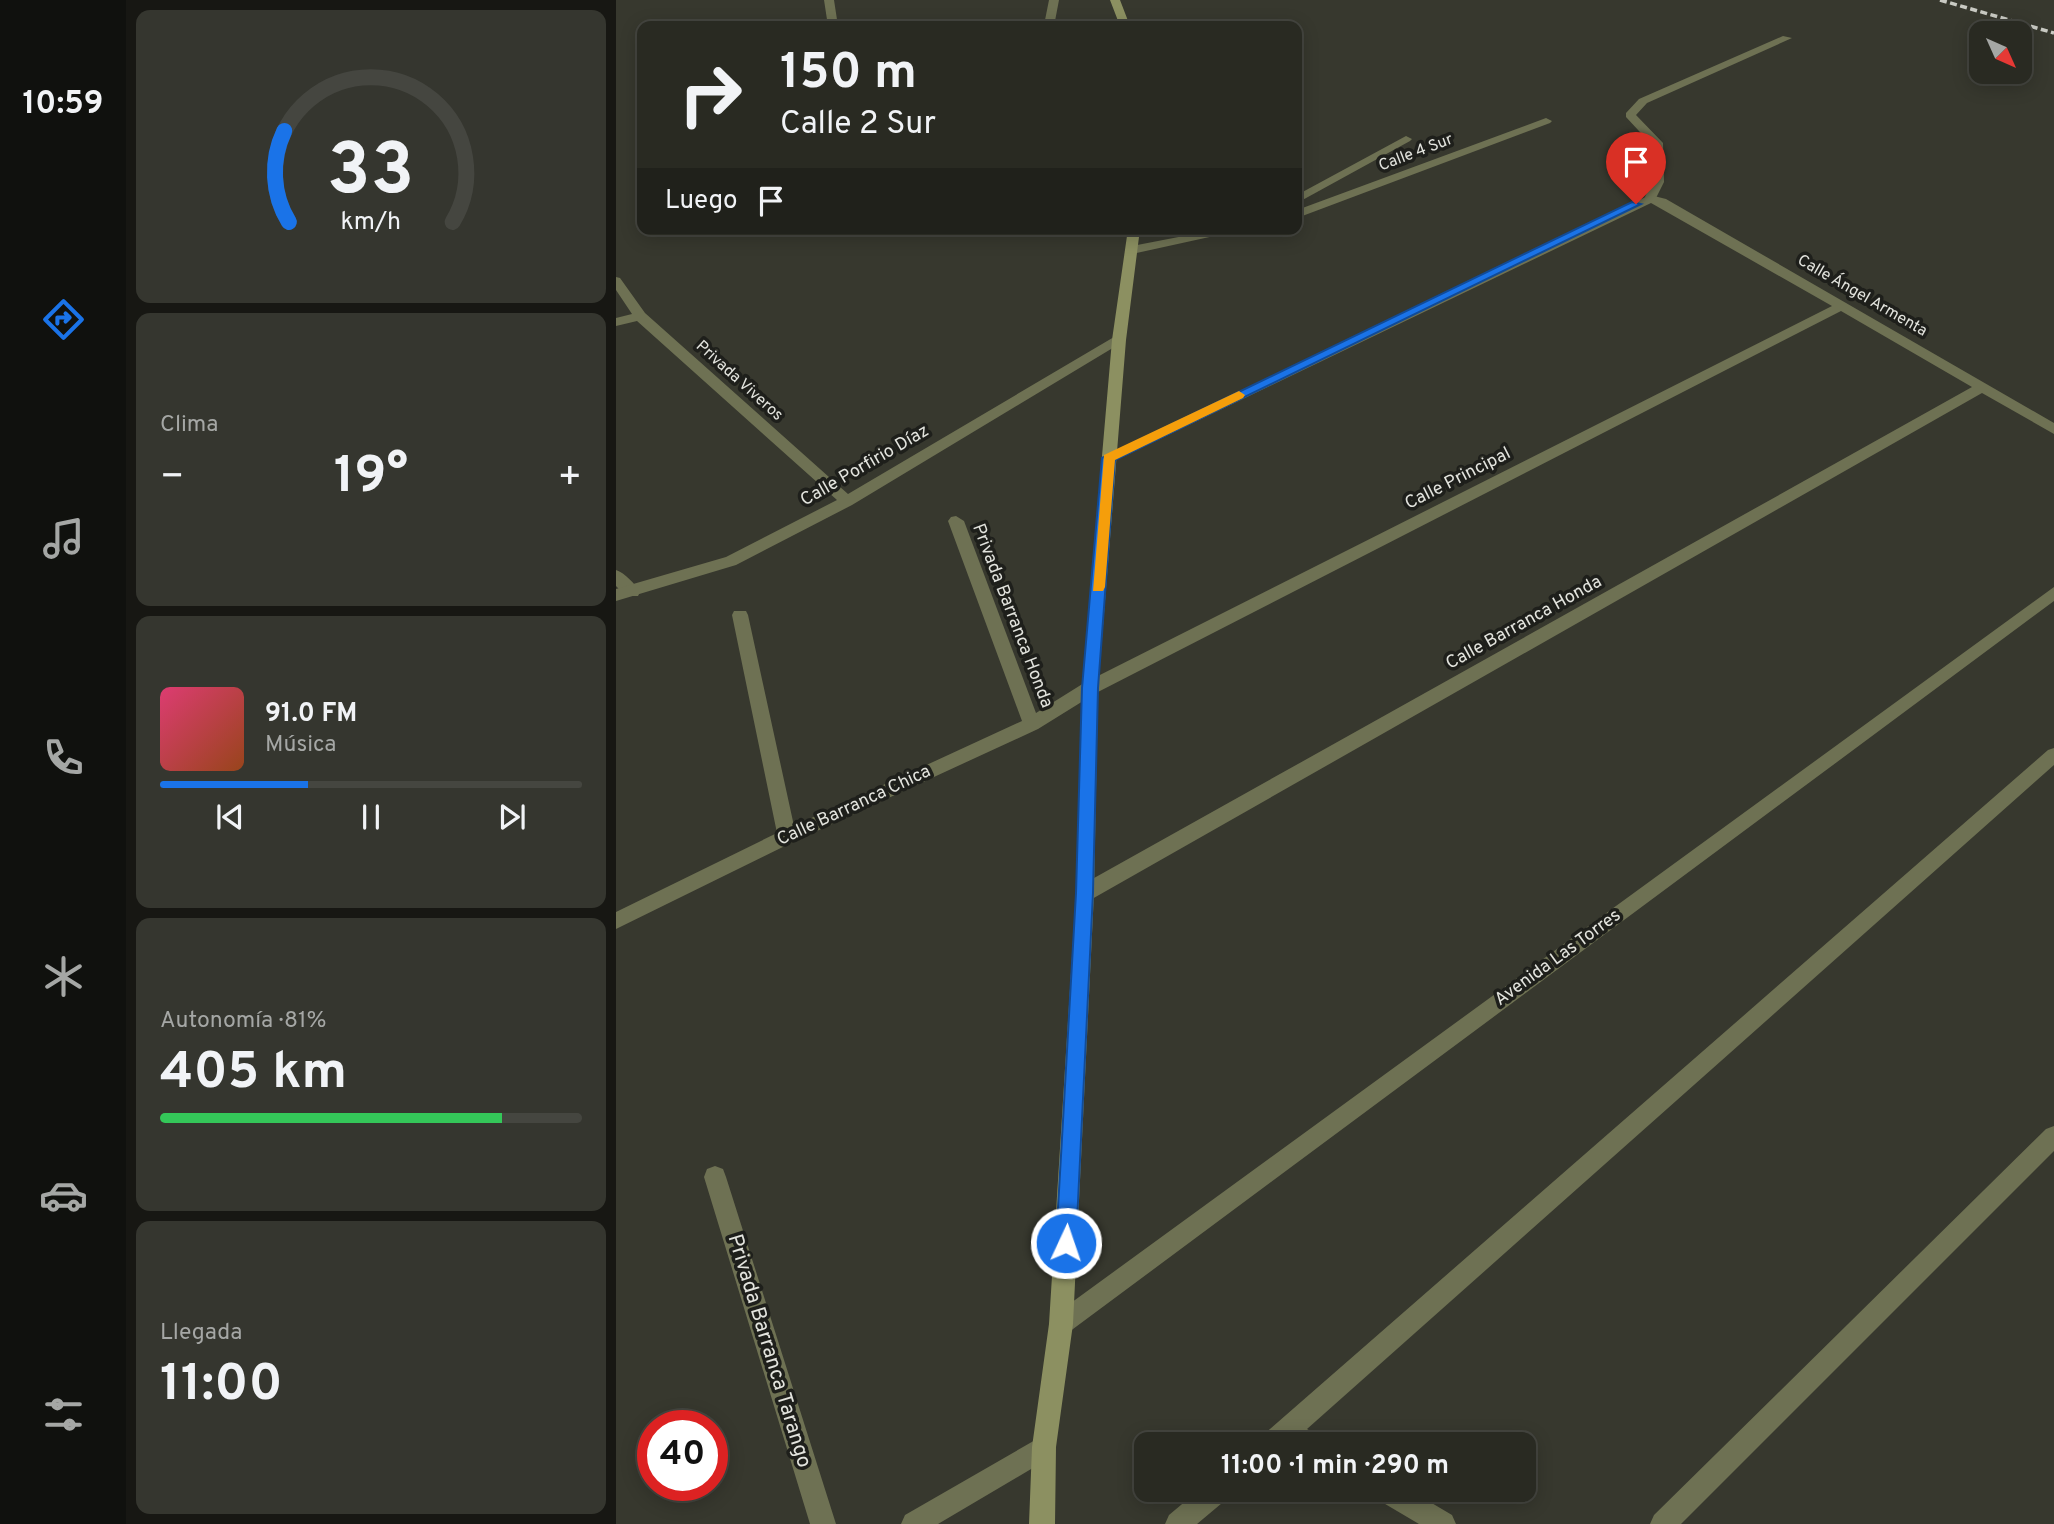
<!DOCTYPE html>
<html lang="es">
<head>
<meta charset="utf-8">
<style>
	:root { --surface:#292a22; --page:#35362f; --text:#f1f3f6; --muted:#a5a7a5; --line:#454640; --accent:#1a73e8 }
	body { margin:0; font-family:Overpass,sans-serif; background:var(--page); color:var(--text); height:100vh; display:flex; flex-direction:column; font-size:26px; white-space:nowrap }
	* { box-sizing:border-box; margin:0 }
	p { font-size:23px; color:var(--muted) }
	.icon { flex:none; width:38px; height:38px; fill:none; stroke:currentColor; stroke-width:2; stroke-linecap:round; stroke-linejoin:round }
	.map { position:relative; flex:1; overflow:hidden }
	.side { display:flex; flex-direction:column; gap:10px; padding:10px; background:#171713; width:490px }
	.side>* { flex:none }
	.top-card { position:absolute; left:21px; top:21px; width:665px; height:214px; border-radius:14px; box-shadow:0 4px 18px #0003,0 0 0 2px var(--line); background:#292a22; color:var(--text); overflow:hidden }
	.needle { width:46px; rotate:135deg }
	.buttons { position:absolute; left:1353px; top:21px; display:grid; gap:14px }
	.buttons a { display:grid; place-items:center; width:63px; height:63px; border-radius:14px; background:var(--surface); box-shadow:0 4px 18px #0003,0 0 0 2px var(--line); font-size:35px }
	.speed { position:absolute; left:21px; top:1410px; display:flex; gap:14px; font-size:35px; font-weight:700; text-align:center }
	.speed>* { display:grid; place-content:center; width:91px; height:91px; border-radius:50%; background:var(--surface); box-shadow:0 4px 18px #0003,0 0 0 2px var(--line); line-height:1 }
	.speed .limit { border:10px solid #d22; background:#fff; color:#111 }
	.pin { position:absolute; display:grid; place-items:center; width:60px; height:60px; color:#fff; margin:-72px -30px; border-radius:50% 50% 50% 0; rotate:-45deg; box-shadow:0 0 7px #0007 }
	.pin .icon { rotate:45deg }
	.me { position:absolute; width:77px; margin:-38px; rotate:3deg; stroke-linejoin:round; filter:drop-shadow(0 0 5px #0008) }
	.turn { display:flex; align-items:center; gap:24px; height:147px; padding:0 28px; font-size:32px }
	.turn .icon { width:91px; height:91px; stroke-width:2.5 }
	.turn b { display:block; font-size:49px; line-height:60px }
	.then { display:flex; align-items:center; height:66px; padding:0 28px; background:#0003; gap:14px; font-size:26px }
	.big { font-size:52px; font-weight:700; line-height:1.1 }
	.side .tile { flex:1; display:flex; flex-direction:column; justify-content:center; gap:10px; min-width:0; padding:0 24px; border-radius:14px; background:var(--page) }
	.side .dial { align-items:center; gap:0 }
	.dial svg { height:182px; overflow:visible; fill:none; stroke:var(--line); stroke-width:7; stroke-linecap:round; text-anchor:middle }
	.dial text { fill:var(--text); stroke:none }
	.song { display:flex; align-items:center; gap:21px }
	.cover { width:84px; height:84px; border-radius:10px; background:linear-gradient(135deg,hsl(340 70% 55%),hsl(20 70% 35%)) }
	.played { height:7px; border-radius:4px; background:linear-gradient(90deg,var(--accent) 35%,var(--line) 35%) }
	.keys { display:flex; justify-content:space-around; direction:ltr }
	.heat { display:flex; justify-content:space-between; align-items:center; font-size:38px; direction:ltr }
	.charge { height:10px; border-radius:5px; background:linear-gradient(90deg,#34c759 81%,var(--line) 0) }
	.trip { position:absolute; left:518px; top:1432px; width:402px; height:70px; border-radius:14px; background:var(--surface); box-shadow:0 4px 18px #0003,0 0 0 2px var(--line); font-weight:700; line-height:70px; text-align:center }
	main { display:flex; flex:1; min-height:0 }
	.tabs { display:flex; flex-direction:column; width:126px; justify-content:space-around; align-items:center; background:#10110e; color:var(--muted) }
	.tabs .icon { width:49px; height:49px }
	.tabs .current { color:var(--accent) }
	.tabs b { font-size:32px; color:var(--text) }
	.map>svg:first-child { display:block }
	.lines { fill:none; stroke-linecap:round; stroke-linejoin:round }
	.lane { fill:#6e7153; fill-rule:evenodd }
	.street { fill:#6e7153; fill-rule:evenodd }
	.secondary { fill:#8c9061; fill-rule:evenodd }
	.rail { stroke:#c9cac3; stroke-width:3.5; stroke-dasharray:7 3.5; stroke-linecap:butt }
	.route { fill:#1a73e8; stroke:#114b97; stroke-width:2 }
	.slow { fill:#f59e0b }
	.labels { text-anchor:middle; dominant-baseline:central; stroke-width:7; stroke-linejoin:round; paint-order:stroke }
	.far-street-label { font-size:16px; fill:#e3e4de; stroke:#1e1f1b }
	.street-label { font-size:18px; fill:#e3e4de; stroke:#1e1f1b }
	.near-street-label { font-size:21px; fill:#e3e4de; stroke:#1e1f1b }
</style>
</head>
<body>
<main>
<nav class="tabs">
<b>10:59</b>
<svg class="icon current" aria-label="directions" viewBox="0 0 24 24"><path d="M12 3l9 9-9 9-9-9zM9 14v-3h6M13 9l2 2-2 2"/></svg>
<svg class="icon" aria-label="music" viewBox="0 0 24 24"><path d="M9 18V5l10-2v13"/><circle cx="6" cy="18" r="3"/><circle cx="16" cy="16" r="3"/></svg>
<svg class="icon" aria-label="phone" viewBox="0 0 24 24"><path d="M5 4h4l2 5-3 2q2 4 5 5l2-3 5 2v4C11 20 4 13 5 4z"/></svg>
<svg class="icon" aria-label="climate" viewBox="0 0 24 24"><path d="M12 3v18M4 7l16 10M4 17L20 7"/></svg>
<svg class="icon" aria-label="car" viewBox="0 0 24 24"><path d="M5 17H2v-5l4-1 3-4h7l3 4 3 1v5h-3M9 17h6M6 11h13"/><circle cx="7" cy="17" r="2"/><circle cx="17" cy="17" r="2"/></svg>
<svg class="icon" aria-label="filters" viewBox="0 0 24 24"><path d="M4 7h16M4 17h16"/><circle cx="9" cy="7" r="2"/><circle cx="15" cy="17" r="2"/></svg>
</nav>
<section class="side">
<div class="tile dial"><svg viewBox="0 0 100 80">
<path d="M14 69A42 42 0 1 1 86 69"/>
<path d="M14 69A42 42 0 0 1 12 29" stroke="#1a73e8"/>
<text x="50" y="56" font-size="32" font-weight="700">33</text>
<text x="50" y="72" font-size="11">km/h</text>
</svg></div>
<div class="tile"><p>Clima</p>
<div class="heat"><a>−</a><b class="big">19°</b><a>+</a></div>
</div>
<div class="tile">
<div class="song"><i class="cover"></i><div><b>91.0 FM</b><p>Música</p></div></div>
<div class="played"></div>
<div class="keys"><svg class="icon" aria-label="previous" viewBox="0 0 24 24"><path d="M18 5L8 12l10 7zM5 5v14"/></svg><svg class="icon" aria-label="pause" viewBox="0 0 24 24"><path d="M8 5v14M16 5v14"/></svg><svg class="icon" aria-label="next" viewBox="0 0 24 24"><path d="M6 5l10 7-10 7zM19 5v14"/></svg></div>
</div>
<div class="tile"><p>Autonomía · 81%</p><b class="big">405 km</b><div class="charge"></div></div>
<div class="tile"><p>Llegada</p><b class="big">11:00</b></div>
</section>
<div class="map">
<svg width="1438" height="1524" viewBox="0 0 1438 1524">
	<rect width="100%" height="100%" fill="#37382e"/>
	<g class="lines">
		<path class="lane" d="M208,0H218L222,26H212Z
			M433,0H443L439,21L433,26H421L429,20Z
			M1167,36L1176,38L1031,103L1020,115L1047,143L1048,182L1038,202H1030L1028,199L1036,182L1035,144L1010,117V113L1023,99Z
			M790,136L796,139L794,141L681,203V195Z
			M0,570C9,573 19,584 24,592L22,596H10L0,586Z"/>
		<path class="street" d="M930,118L936,121L934,123L681,218V210Z
			M1034,195L1050,199L1438,423V434L1366,393L476,899L469,901L462,899L460,893L462,887L1356,387L1225,311L480,693L422,729L177,842L0,929V912L161,833L116,615L118,611H130L132,615L178,826L406,721L332,521L335,517L340,516L348,521L420,713L468,683L1216,306L1035,203L498,461L493,463L486,458Z
			M604,229H630L516,254L510,250L516,246Z
			M0,277L4,278L29,313L232,494L498,337H508L510,340L236,505L120,565L0,601V589L110,557L221,500L21,321L0,326V318L16,314L0,290Z
			M1438,587V601L453,1332L445,1336L437,1332L433,1324L437,1316Z
			M1438,748V765L691,1429L701,1435L704,1444H644L647,1435L1432,750Z
			M1438,1126V1151L1065,1524H1034L1038,1515L1430,1129Z
			M99,1166L107,1169L110,1177L220,1524H194L88,1177L91,1169Z
			M428,1435L437,1438L440,1447L437,1456L322,1524H285L289,1515Z
			M584,1489H615L612,1498L581,1524H549L553,1515Z
			M756,1489H792L836,1515L840,1524H803L759,1498Z"/>
		<path class="secondary" d="M494,0H504L514,26H504Z
			M512,229H524L510,340L482,688L478,893L457,1324L440,1447L439,1524H413L416,1447L433,1324L460,893L466,688L496,340Z"/>
		<path class="rail" d="M1324,0L1438,33"/>
	</g>
	<path class="route" d="M1016,202L1025,204L499,460L482,688L477,893L460,1243L457,1250L450,1253L443,1250L440,1243L460,893L466,688L486,458Z"/>
	<path class="slow" d="M623,391L629,395L627,398L499,460L489,587L487,591H477L488,455Z"/>
	<g class="labels">
		<g class="far-street-label">
			<text transform="translate(800 153) rotate(-21)">Calle 4 Sur</text>
			<text transform="translate(1246 296) rotate(30)">Calle Ángel Armenta</text>
			<text transform="translate(123 381) rotate(42)">Privada Viveros</text>
		</g>
		<g class="street-label">
			<text transform="translate(249 466) rotate(-30)">Calle Porfirio Díaz</text>
			<text transform="translate(842 479) rotate(-27)">Calle Principal</text>
			<text transform="translate(396 616) rotate(69)">Privada Barranca Honda</text>
			<text transform="translate(908 623) rotate(-29)">Calle Barranca Honda</text>
			<text transform="translate(238 806) rotate(-25)">Calle Barranca Chica</text>
			<text transform="translate(942 958) rotate(-36)">Avenida Las Torres</text>
		</g>
		<g class="near-street-label">
			<text transform="translate(153 1351) rotate(73)">Privada Barranca Tarango</text>
		</g>
	</g>
</svg>
<div class="buttons">
<a><svg class="needle" viewBox="-14 -14 28 28"><path d="M0-13l5 13h-10z" fill="#e53935"/><path d="M0 13l5-13h-10z" fill="#a5a7a5"/></svg></a>
</div>
<div class="speed"><div class="limit">40</div></div>
<div class="pin" style="left:1020px;top:204px;background:#d93025"><svg class="icon" aria-label="arrive" viewBox="0 0 24 24"><path d="M6 21V4h12l-3 4 3 4H6"/></svg></div>
<svg class="me" style="left:450px;top:1243px" viewBox="-20 -20 40 40"><circle r="17" fill="#1a73e8" stroke="#fff" stroke-width="3"/><path d="M0-11L8 9 0 5-8 9z" fill="#fff"/></svg>
<div class="trip">11:00 · 1 min · 290 m</div>
<div class="top-card">
<div class="turn"><svg class="icon" aria-label="right" viewBox="0 0 24 24"><path d="M7 20v-9h11M14 6l5 5-5 5"/></svg><div><b>150 m</b>Calle 2 Sur</div></div>
<div class="then">Luego<svg class="icon" aria-label="arrive" viewBox="0 0 24 24"><path d="M6 21V4h12l-3 4 3 4H6"/></svg></div>
</div>
</div>
</main>
</body>
</html>
